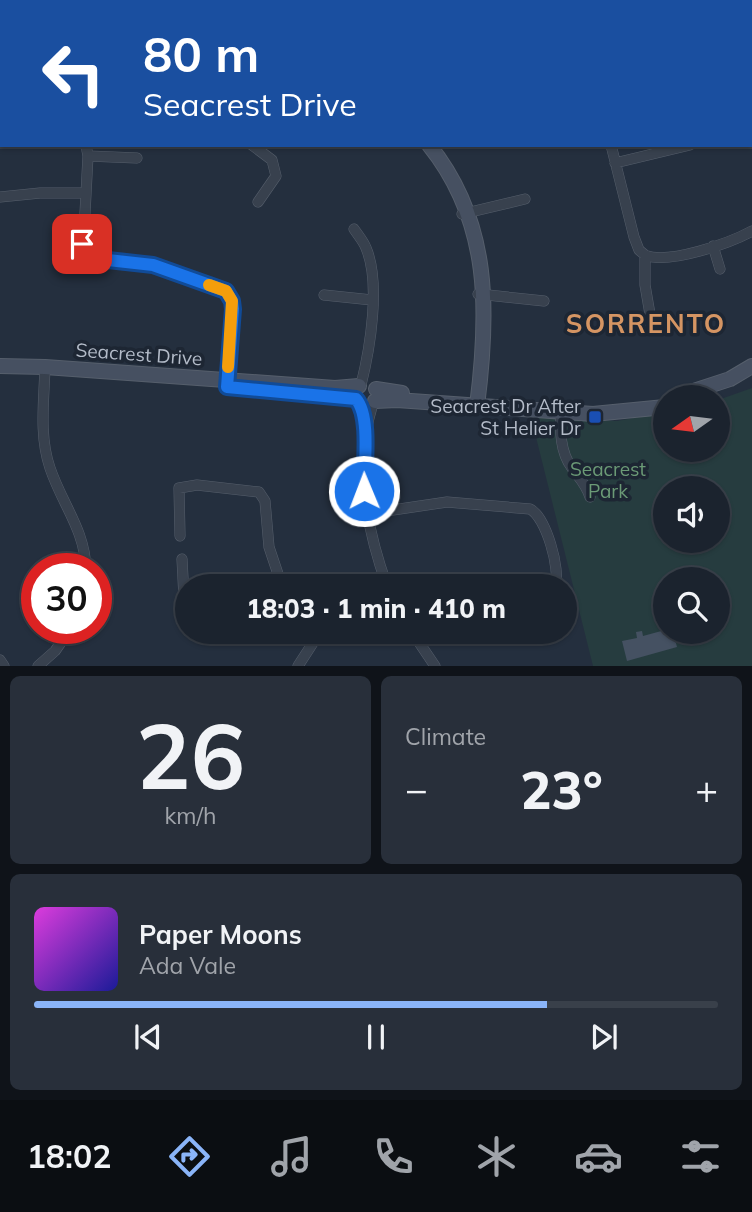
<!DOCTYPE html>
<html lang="en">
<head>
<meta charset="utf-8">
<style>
	:root { --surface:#1b232e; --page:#282f3a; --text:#f1f3f6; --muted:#a0a4aa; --line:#39404a; --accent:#8ab4f8 }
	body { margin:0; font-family:Mulish,sans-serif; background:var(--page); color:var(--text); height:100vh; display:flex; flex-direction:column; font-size:26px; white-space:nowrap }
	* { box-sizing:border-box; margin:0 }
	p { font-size:23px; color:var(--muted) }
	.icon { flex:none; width:38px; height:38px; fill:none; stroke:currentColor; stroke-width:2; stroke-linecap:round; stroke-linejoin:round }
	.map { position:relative; height:666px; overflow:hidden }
	.details { display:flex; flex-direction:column; gap:10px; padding:10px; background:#0f1319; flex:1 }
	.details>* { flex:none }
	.banner { position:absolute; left:0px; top:0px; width:752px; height:147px; box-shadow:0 2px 5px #0004,0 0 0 2px var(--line); background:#1a4fa0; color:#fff; overflow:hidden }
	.needle { width:46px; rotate:256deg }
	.controls { position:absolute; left:653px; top:385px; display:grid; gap:14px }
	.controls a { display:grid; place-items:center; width:77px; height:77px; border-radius:50%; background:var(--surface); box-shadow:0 2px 5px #0004,0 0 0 2px var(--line); font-size:35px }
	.speed { position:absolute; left:21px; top:553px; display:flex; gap:14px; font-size:35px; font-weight:700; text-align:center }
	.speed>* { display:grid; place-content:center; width:91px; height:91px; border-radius:50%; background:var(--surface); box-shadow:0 2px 5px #0004,0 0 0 2px var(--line); line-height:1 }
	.speed .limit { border:10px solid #d22; background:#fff; color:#111 }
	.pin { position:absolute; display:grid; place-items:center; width:60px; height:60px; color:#fff; margin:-30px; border-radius:14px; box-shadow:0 4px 10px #0006 }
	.me { position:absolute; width:77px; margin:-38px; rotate:359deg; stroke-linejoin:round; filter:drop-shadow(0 0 5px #0008) }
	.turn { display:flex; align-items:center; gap:24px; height:147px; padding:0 28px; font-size:32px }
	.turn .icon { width:91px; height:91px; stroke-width:2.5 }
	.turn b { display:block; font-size:49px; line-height:60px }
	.big { font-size:52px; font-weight:800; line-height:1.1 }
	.details .tile { flex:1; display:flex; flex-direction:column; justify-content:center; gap:10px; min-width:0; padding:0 24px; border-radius:10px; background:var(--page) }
	.details .dial { align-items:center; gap:0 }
	.dial b { font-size:91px; line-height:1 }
	.song { display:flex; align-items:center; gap:21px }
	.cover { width:84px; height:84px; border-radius:10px; background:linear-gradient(135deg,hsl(300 70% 55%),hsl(240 70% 35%)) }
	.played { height:7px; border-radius:4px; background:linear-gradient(90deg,var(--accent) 75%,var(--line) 75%) }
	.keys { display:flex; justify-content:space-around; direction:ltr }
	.heat { display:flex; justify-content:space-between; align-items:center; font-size:38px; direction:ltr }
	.details .tiles { flex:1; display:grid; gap:10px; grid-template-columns:1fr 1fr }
	.tile:last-child { grid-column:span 2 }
	.trip { position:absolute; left:175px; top:574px; width:402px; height:70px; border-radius:35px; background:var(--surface); box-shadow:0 2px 5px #0004,0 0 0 2px var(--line); font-weight:800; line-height:70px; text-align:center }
	.dock { display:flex; height:112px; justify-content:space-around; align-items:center; background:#0b0e12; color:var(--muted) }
	.dock .icon { width:49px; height:49px }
	.dock .active { color:var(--accent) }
	.dock b { font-size:32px; color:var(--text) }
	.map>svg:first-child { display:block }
	.green { fill:#263c3f; fill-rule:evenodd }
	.building { fill:#455162 }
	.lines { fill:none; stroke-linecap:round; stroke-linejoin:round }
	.street-casing { stroke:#565f6c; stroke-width:11 }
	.secondary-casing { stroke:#565f6c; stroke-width:16 }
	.street { stroke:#38414e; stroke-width:10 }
	.secondary { stroke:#465061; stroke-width:14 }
	.route-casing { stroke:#114b97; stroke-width:18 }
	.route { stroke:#1a73e8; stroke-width:12 }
	.slow { stroke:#f59e0b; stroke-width:12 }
	.transit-dot { fill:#1a4fb4; stroke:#1d2633; stroke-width:2.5 }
	.labels { text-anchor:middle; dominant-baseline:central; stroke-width:7; stroke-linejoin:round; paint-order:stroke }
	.street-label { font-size:19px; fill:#b4bcc9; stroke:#1d2633 }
	.poi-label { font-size:19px; fill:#b4bcc9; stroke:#1d2633; text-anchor:end }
	.park-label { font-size:19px; fill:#6b9a76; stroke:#1d2633 }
	.district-label { font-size:26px; font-weight:bold; letter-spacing:2px; fill:#d59563; stroke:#1d2633 }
</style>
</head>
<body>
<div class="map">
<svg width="752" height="666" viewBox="0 0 752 666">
	<rect width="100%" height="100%" fill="#242f3e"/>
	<path class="green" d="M752,388V666H593L531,417L617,421L665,412V450H718V400ZM665,488H718V541H665ZM665,579H718V632H665Z"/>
	<path class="building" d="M665,630L673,632L677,647L627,661L622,641L637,638L636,632L642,631L643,636Z"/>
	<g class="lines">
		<defs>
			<path id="street" d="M12,0L13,2
				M392,0V2
				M575,0V2
				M751,26L752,25
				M86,145L88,156L83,251L95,260L153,265L226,291L232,301L233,309L227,384
				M252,145L272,160L276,176L258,202
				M611,145L634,237L639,250L645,255V285L651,320
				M88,156L137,158
				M615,163L690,145
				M0,197L40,193H84
				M462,214L525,199
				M354,229C358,235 364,242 366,248C381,283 370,349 361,385
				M713,246L720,269
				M645,255C668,265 730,243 752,231
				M478,294L544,301
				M324,295L372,300
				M45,367C44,401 39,436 50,468C62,504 85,530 86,569
				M373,403C354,464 366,527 387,586
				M362,404L365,422
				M561,412C560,431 560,452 572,468C579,478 586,484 590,497
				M366,514L447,502L530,509C546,517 561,570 555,586
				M180,536L179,488L197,485L259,492L265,501L269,547L282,586
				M182,559L185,617L187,618
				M412,632L435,666
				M0,660L4,666
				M38,666L55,651L71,628
				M298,666L320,632"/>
			<path id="secondary" d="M278,0L279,2
				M429,145C491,222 489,312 477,406
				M0,366L45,367L335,388L359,386
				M376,389L402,393
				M330,395L357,399
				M675,397L730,379L752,366
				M375,401L397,400L593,414L665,407"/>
		</defs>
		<use href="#street" class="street-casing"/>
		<use href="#secondary" class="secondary-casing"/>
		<use href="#street" class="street"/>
		<use href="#secondary" class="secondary"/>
	</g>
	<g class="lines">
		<defs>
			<path id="route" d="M82,244L83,251L90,258L153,265L226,291L232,301L233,309L227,387L356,399C371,416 364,466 364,491"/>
		</defs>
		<use href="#route" class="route-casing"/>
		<use href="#route" class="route"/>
		<path class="slow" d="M209,285L226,291L232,301L228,367"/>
	</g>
	<rect class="transit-dot" x="588" y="410" width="14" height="14" rx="3.5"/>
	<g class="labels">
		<g class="street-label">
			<text transform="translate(139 354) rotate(4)">Seacrest Drive</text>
		</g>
		<g class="poi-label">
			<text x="581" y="406">Seacrest Dr After<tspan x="581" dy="22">St Helier Dr</tspan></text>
		</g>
		<g class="park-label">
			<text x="608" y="469">Seacrest<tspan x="608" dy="22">Park</tspan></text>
		</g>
		<g class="district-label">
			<text x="646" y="323">SORRENTO</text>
		</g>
	</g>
</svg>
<div class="controls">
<a><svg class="needle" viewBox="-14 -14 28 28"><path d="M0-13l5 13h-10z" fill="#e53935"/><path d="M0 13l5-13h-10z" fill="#a0a4aa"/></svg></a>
<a><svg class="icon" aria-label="sound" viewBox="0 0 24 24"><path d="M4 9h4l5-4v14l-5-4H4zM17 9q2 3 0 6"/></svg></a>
<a><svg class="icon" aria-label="search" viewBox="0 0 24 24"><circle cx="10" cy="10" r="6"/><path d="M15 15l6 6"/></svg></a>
</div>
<div class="speed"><div class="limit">30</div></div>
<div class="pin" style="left:82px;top:244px;background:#d93025"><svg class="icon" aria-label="arrive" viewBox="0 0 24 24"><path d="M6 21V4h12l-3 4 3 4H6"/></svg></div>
<svg class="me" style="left:364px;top:491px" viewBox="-20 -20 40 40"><circle r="17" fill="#1a73e8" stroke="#fff" stroke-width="3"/><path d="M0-11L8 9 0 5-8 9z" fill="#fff"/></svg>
<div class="trip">18:03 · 1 min · 410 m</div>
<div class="banner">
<div class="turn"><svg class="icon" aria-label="left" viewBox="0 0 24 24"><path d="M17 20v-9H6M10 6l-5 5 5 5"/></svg><div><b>80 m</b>Seacrest Drive</div></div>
</div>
</div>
<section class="details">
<div class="tiles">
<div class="tile dial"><b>26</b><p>km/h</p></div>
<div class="tile"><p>Climate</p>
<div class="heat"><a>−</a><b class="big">23°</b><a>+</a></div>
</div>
<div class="tile">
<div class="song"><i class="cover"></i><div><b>Paper Moons</b><p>Ada Vale</p></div></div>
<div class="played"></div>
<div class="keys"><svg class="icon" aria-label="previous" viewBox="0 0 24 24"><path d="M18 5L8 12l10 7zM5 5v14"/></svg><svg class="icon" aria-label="pause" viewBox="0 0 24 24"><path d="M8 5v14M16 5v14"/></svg><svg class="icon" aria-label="next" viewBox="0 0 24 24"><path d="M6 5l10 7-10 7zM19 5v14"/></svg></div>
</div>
</div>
</section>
<nav class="dock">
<b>18:02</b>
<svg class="icon active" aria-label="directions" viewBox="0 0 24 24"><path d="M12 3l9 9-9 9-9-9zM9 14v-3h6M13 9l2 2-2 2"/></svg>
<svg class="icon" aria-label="music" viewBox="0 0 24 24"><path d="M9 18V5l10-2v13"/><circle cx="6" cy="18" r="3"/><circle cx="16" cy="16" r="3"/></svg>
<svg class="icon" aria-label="phone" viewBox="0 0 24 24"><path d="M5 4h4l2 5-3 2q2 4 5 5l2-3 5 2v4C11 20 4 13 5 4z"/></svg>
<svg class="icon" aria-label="climate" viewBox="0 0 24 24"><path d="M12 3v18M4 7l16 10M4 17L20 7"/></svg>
<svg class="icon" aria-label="car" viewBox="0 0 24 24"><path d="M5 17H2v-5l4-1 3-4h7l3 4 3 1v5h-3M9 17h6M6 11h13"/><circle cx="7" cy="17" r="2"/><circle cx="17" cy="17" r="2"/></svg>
<svg class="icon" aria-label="filters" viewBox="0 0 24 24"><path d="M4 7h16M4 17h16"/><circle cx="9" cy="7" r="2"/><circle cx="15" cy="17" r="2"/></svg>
</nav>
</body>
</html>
